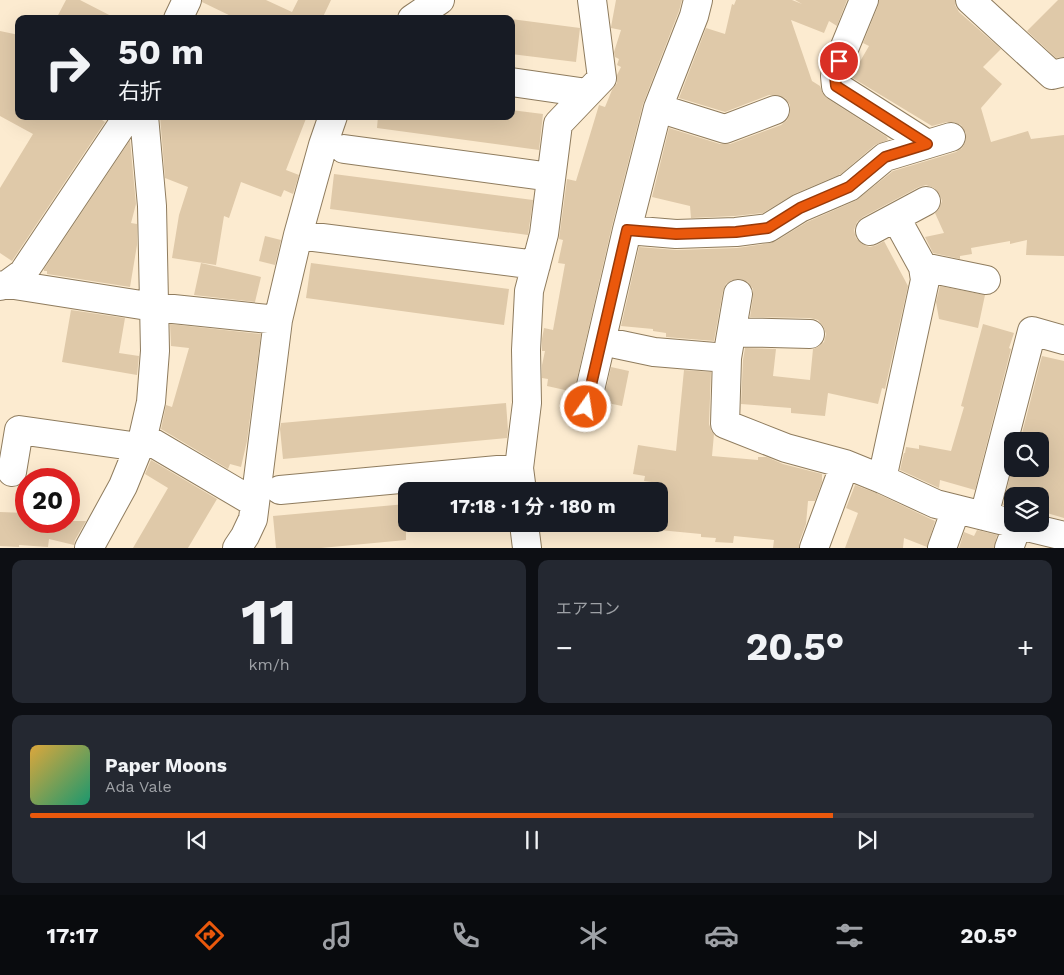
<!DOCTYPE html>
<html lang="ja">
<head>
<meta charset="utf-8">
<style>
	:root { --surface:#171b24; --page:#242831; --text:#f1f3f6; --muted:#9ea1a6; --line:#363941; --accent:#ea580c }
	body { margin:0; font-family:"Work Sans","Noto Sans JP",sans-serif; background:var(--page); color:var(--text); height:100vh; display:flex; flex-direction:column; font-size:19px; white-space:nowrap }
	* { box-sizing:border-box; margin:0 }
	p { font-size:16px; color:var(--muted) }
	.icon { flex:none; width:28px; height:28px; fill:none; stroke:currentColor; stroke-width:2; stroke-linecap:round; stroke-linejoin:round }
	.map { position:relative; height:548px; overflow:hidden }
	.details { display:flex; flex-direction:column; gap:12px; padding:12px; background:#0d0f14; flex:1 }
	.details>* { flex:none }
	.top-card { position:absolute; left:15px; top:15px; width:500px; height:105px; border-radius:10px; box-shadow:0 5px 20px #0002; background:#171b24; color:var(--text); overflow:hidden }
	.tools { position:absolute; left:1004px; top:432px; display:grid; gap:10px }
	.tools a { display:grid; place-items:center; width:45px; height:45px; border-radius:10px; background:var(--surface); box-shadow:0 5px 20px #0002; font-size:25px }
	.speed { position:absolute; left:15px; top:468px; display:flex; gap:10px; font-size:25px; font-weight:700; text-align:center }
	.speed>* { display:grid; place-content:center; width:65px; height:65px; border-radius:50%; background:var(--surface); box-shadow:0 5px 20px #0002; line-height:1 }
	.speed .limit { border:8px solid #d22; background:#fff; color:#111 }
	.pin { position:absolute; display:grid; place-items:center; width:42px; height:42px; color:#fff; margin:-21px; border:2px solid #fff; border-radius:50%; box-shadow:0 1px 5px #0007 }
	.me { position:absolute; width:55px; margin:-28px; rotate:13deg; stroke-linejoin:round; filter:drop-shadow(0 0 4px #0008) }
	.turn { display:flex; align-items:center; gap:18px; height:105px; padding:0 20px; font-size:22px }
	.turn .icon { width:65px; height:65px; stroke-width:2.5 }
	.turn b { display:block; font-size:35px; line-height:42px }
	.big { font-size:38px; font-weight:700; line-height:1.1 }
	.details .widget { flex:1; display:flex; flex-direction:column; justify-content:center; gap:8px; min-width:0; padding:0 18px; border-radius:10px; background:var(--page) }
	.details .dial { align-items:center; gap:0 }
	.dial b { font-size:65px; line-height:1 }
	.song { display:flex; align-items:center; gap:15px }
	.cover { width:60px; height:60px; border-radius:8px; background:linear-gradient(135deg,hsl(40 70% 55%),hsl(160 70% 35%)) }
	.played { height:5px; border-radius:2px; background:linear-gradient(90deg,var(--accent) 80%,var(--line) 80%) }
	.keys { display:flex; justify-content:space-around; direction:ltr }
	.heat { display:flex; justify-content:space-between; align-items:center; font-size:28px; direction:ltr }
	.details .tiles { flex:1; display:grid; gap:12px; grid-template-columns:1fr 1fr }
	.widget:last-child { grid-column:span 2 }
	.trip { position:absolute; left:398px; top:482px; width:270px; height:50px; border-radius:10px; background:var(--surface); box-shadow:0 5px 20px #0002; font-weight:700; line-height:50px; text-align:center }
	.tab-bar { display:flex; height:80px; justify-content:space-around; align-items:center; background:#090b0e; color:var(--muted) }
	.tab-bar .icon { width:35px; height:35px }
	.tab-bar .on { color:var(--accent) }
	.tab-bar b { font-size:22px; color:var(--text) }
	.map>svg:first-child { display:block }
	.building { fill:#dfc9a9 }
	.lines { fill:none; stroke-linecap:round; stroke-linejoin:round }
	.minor-casing { stroke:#8f7c5e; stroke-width:30 }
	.minor { stroke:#fff; stroke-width:28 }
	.route-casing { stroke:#983908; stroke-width:12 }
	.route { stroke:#ea580c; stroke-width:9 }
</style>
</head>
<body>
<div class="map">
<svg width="1064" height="548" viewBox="0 0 1064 548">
	<rect width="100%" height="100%" fill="#fcebd0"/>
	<path class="building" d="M66,0H80L117,19H56Z
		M202,0H266L292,12L298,0H331L322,19H237L202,2Z
		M616,0H682L679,11L643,104L612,226L574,392L547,386L548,379L542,378V365L545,351H542V339L544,328L553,330L565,264L558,263L563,240L559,239L567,179L576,181L599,105L605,107L612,90L617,83V75L621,67L617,65L619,59L615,57L614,52L621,30L611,28V27Z
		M736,0H792L802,4L795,0H847L837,26L829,21L824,33L791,20L812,81L820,86L823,94L828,99L887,137L888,140L875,145L841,174L794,194L763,213L735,216L691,218L690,206L652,197L669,128L720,144H730L781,125L787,120L790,113V105L785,98L777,95H769L725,112L679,98L706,28L725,34L732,4L734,5Z
		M879,0H955V5L959,12L1001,49L983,67L1002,84L981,108L991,142L1028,131L1031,139L1064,135V256L1026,255L1027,240L1010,244V241L971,248L972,254L960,256V259L933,253L925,237L944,233L935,213L939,209L942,201L939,193L934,188L926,185L919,187L863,217L857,222L854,230L856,238L862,244L870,247L877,245L884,241L908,286L885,389L882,388L878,404L828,393L825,416L791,413V408L741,404L743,360L745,348L776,349L773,376L810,380L813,349L818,347L824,342L826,334L823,326L818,320L810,318L750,317L753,297V289L748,282L740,279L732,280L726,284L723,291L714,341L666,337V333L653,331V329L621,326L639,247L677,250L737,248L770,243L776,241L807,222L855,201L893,171L956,152L962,148L966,141V133L961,125L954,122H947L932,126L851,77L869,46L863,43L878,6Z
		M1058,0H1064V57L1056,58L1027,31Z
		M511,19L580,28L576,62L511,54Z
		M0,31L19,35V116H96L105,122L12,261L0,253V188L33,134L0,116Z
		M511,110L543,114L539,150L377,128L378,116H511Z
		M160,116H307L286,170L299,175L293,194L284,190L281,197L241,182L229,218L224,216L216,265L172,258L179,215L188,187L165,178Z
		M130,140L136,204L131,223L137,224V245L130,287L47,274V271H44V269Z
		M334,174L533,200L528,235L330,209Z
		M265,236L281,240L275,265L259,261Z
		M201,263L261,277L255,302L194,295Z
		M311,263L509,289L504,325L306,298Z
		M940,286L985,295L978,328L939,319L936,302Z
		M71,310L125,318L119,353L139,356L137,375L62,362Z
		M170,324L261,334L247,441L241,467L230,464L228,469L161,429L166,405L172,407L189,348L171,346Z
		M983,324L1014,333L1009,348L1011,349L975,490L940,480L939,488L900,470L904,453H905L906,447L919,449V445L951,451L964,407L961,406Z
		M1042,356L1064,361V518L1040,511V496H1012V507L1003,505L1012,468L1040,469V441H1020Z
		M611,367L629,371L622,406L603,402Z
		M684,370L711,372L709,424L712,432L714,434L712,456L758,460V457H767L783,464L822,474V482L815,501H808L806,524L799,543V548H773L774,540L734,536L733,543L715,542L716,538L701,537V534L659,530V483L644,481L645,476L633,474L638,445L676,451Z
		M506,403L508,430L507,438L283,459L280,429L281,423Z
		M151,460L217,499L188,548H133L168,488L145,474Z
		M855,485L876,493L935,521L927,547L904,538L903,548H845L858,513L846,508Z
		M406,504V540L321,548H276L273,516Z
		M0,512L26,513V521H86L75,540L74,545L49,539L48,547L19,545V547L0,546Z
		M977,530L997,535L994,548H959L964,532L974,536Z"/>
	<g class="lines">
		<defs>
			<path id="minor" d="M864,0L839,61L835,76L836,86L927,144
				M970,0L1052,75L1064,72
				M178,19L187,0
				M412,19L440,0
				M511,82L587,93
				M658,108L725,129L775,110
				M344,149L551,177
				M627,230L676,234L736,232L768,228L800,208L849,187L885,157L951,137
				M870,231L926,201
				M298,235L536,265
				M923,267L986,280
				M8,284L154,307L278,320
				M0,286L8,284L23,273L128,116
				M738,294L727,358L725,424L786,448L845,464L882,479L936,504L1012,523
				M732,332L810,334
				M602,341L654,352L727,358
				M586,407L627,230L658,108L694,16L698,0
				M143,437L255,503
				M12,472L19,430L139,447
				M882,479L925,280L923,267L896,218
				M280,490L519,468
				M522,491L519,468L527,403L526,350L529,291L544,234L558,124L602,78L592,0
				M984,516L1032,331L1064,340
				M524,524L527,548
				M1015,524L1064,536
				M89,548L123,486L143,437L151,402L155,351L152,206L144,116
				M237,548L245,536L253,519L278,320L298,235L323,145L333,116
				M814,548L845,464
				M942,548L956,509
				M1009,548L1018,524"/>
		</defs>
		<use href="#minor" class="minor-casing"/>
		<use href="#minor" class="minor"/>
	</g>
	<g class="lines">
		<defs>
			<path id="route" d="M586,407L627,230L676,234L736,232L768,228L800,208L849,187L885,157L927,144L836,86L835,76L839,61"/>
		</defs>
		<use href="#route" class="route-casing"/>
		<use href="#route" class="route"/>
	</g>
</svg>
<div class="tools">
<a><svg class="icon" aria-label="search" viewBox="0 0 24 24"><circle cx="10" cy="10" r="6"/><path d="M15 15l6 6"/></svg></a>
<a><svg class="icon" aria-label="layers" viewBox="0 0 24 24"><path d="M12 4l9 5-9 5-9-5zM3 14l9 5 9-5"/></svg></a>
</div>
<div class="speed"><div class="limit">20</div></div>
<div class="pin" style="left:839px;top:61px;background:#d93025"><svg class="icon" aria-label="arrive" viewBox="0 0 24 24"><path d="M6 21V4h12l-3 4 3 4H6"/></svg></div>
<svg class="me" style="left:586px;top:407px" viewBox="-20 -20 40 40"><circle r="17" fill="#ea580c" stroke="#fff" stroke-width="3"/><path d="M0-11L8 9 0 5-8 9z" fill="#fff"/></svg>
<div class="trip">17:18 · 1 分 · 180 m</div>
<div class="top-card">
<div class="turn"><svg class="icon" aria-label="right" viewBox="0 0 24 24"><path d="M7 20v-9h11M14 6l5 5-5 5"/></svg><div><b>50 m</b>右折</div></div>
</div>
</div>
<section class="details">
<div class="tiles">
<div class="widget dial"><b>11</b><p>km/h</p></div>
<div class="widget"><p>エアコン</p>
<div class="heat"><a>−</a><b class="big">20.5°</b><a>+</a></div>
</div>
<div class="widget">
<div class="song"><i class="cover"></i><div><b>Paper Moons</b><p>Ada Vale</p></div></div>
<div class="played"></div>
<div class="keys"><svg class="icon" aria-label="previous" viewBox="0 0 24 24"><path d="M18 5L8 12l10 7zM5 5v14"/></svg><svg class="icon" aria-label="pause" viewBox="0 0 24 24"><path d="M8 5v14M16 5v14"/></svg><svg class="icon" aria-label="next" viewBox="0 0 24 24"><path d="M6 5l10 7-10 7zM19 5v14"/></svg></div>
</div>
</div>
</section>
<nav class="tab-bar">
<b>17:17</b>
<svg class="icon on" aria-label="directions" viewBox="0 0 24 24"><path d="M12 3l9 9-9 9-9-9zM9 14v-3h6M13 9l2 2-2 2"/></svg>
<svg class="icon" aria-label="music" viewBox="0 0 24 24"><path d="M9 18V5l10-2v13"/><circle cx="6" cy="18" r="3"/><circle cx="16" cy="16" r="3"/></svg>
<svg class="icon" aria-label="phone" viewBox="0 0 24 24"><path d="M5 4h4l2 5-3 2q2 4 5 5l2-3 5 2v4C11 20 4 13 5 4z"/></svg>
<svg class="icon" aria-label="climate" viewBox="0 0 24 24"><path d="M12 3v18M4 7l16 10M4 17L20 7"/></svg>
<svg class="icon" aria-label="car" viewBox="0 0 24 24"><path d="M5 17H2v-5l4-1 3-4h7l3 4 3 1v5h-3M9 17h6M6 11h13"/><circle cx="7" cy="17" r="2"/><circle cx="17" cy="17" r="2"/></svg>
<svg class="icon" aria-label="filters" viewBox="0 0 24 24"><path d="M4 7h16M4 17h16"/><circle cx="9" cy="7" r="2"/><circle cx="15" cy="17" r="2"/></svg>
<b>20.5°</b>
</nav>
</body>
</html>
